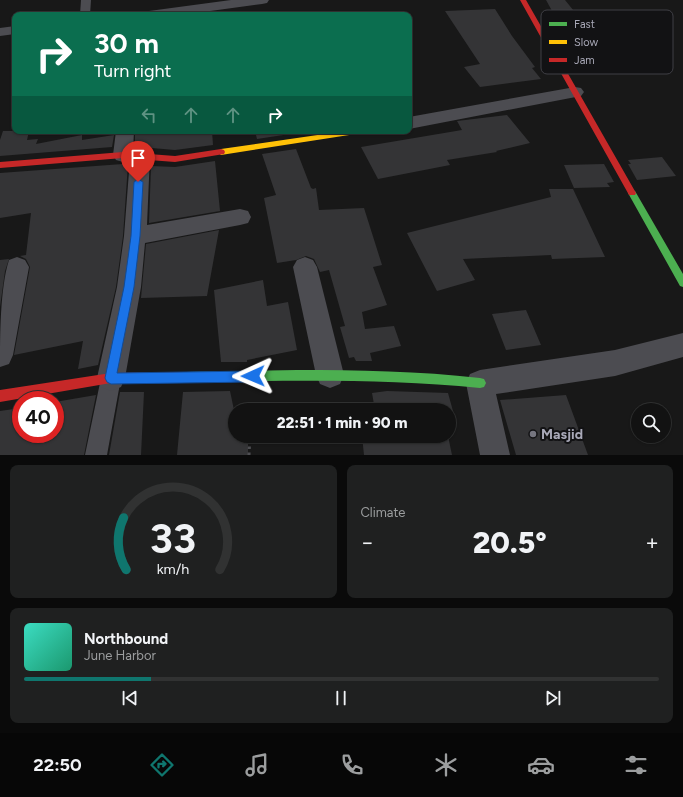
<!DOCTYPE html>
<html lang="en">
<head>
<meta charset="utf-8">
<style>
	:root { --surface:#121212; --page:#1f2020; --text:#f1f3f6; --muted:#9c9e9f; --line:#313232; --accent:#0f766e }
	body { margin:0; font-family:Figtree,sans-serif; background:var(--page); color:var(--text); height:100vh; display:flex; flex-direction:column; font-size:15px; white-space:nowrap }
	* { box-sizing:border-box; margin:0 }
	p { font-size:13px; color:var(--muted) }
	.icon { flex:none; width:22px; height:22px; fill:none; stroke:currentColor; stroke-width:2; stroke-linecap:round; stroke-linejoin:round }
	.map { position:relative; height:455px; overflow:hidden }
	.drawer { display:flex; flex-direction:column; gap:10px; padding:10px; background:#0a0a0a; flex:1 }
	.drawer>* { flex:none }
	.top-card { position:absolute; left:12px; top:12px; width:400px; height:122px; border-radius:8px; box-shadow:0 1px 3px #0004,0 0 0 1px var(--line); background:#0b6e4f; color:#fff; overflow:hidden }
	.controls { position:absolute; left:631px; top:403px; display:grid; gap:8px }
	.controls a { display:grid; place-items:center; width:40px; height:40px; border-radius:50%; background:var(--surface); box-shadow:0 1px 3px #0004,0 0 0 1px var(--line); font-size:20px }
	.speed { position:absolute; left:12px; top:391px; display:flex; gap:8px; font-size:20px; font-weight:700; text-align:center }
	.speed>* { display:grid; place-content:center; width:52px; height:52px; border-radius:50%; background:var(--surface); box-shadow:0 1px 3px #0004,0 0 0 1px var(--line); line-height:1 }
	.speed .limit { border:6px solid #d22; background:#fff; color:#111 }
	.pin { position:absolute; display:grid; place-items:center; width:34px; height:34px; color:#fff; margin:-41px -17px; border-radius:50% 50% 50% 0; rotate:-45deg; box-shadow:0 0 4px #0007 }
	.pin .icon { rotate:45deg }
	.me { position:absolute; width:44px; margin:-22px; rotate:269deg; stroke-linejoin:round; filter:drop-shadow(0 0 3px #0008) }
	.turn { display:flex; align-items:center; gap:14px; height:84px; padding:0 16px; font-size:18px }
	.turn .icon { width:52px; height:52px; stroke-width:2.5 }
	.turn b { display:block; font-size:28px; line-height:34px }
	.lanes { display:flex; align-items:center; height:38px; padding:0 16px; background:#0003; justify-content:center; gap:20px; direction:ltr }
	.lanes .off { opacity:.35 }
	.big { font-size:30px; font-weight:800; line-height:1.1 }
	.drawer .tile { flex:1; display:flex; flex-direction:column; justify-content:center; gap:6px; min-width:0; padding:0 14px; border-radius:8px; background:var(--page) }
	.drawer .dial { align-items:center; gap:0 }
	.dial svg { height:104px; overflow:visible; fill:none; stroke:var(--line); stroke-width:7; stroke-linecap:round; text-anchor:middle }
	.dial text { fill:var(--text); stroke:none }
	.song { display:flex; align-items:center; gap:12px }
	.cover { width:48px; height:48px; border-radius:6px; background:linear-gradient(135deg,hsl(170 70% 55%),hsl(160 70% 35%)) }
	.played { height:4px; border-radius:2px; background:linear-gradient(90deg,var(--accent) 20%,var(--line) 20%) }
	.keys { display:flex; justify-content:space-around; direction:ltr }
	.heat { display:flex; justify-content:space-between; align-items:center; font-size:22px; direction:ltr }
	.drawer .tiles { flex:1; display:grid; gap:10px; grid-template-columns:1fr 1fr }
	.tile:last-child { grid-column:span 2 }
	.trip { position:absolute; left:228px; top:403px; width:228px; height:40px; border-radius:20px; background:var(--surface); box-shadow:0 1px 3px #0004,0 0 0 1px var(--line); font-weight:800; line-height:40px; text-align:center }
	.tabs { display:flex; height:64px; justify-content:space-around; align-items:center; background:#070707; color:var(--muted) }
	.tabs .icon { width:28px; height:28px }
	.tabs .current { color:var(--accent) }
	.tabs b { font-size:18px; color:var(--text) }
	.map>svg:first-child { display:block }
	.building { fill:#343436 }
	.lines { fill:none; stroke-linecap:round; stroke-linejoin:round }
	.path { stroke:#4e4e52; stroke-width:3; stroke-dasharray:2.5 3.5; stroke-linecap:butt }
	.lane { fill:#4c4c51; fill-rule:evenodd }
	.street { fill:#4c4c51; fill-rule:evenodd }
	.fast { fill:#4caf50; fill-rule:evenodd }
	.slow { fill:#ffc107; fill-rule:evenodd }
	.jam { fill:#c62828; fill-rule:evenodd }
	.route { fill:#1a73e8; stroke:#114b97 }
	.poi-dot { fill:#767680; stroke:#121214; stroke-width:1.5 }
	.labels { text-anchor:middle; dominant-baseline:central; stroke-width:4; stroke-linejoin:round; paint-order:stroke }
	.near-poi-label { font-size:14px; font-weight:bold; fill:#a9a9b8; stroke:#121214; text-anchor:start }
	.key { fill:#121214; stroke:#3f3f45; stroke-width:1 }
	.key-label { font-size:11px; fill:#a9a9b8 }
</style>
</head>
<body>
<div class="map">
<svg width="683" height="455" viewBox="0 0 683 455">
	<rect width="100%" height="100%" fill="#181818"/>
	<path class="building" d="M546,0H565L599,42L573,44L552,18H556Z
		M495,9L512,36L535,67L532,68L541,79L480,87L464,67L480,64L445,11Z
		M507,115L530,143L496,151L497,152L447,160L450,165L378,179L361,147L462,130L457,121Z
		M3,131H29L27,140L38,139L36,144L82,135V140L114,135L112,147L0,156V140Z
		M140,131H212L213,145L175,150L140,147H135V132Z
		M255,131H289L290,134L257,139Z
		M296,149L311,188L313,189L316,188L319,210L364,208L382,265L373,267L387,305L362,312L365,329L394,326L401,346L370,353L372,361H356L354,357L349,358L340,327L345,326L329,270L320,272L314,259L306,256L296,260L277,263L264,198L276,195L262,154Z
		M662,157L676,176L637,180L628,164H631L628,160Z
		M215,161L220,211L149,223L151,166L175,167Z
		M123,164H128L123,236L116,287L98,365L78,369L83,341L14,355L30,267L26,259L20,256L26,255L31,213L0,218V173Z
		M604,164L614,182L607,183L610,187L574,188L564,165Z
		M549,189H573L605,257L552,259L551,255L463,259L475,280L437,291L407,233L551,197Z
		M219,230L207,296L141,298L146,244Z
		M9,259L5,271L0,307V260Z
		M263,280L267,306L288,302L297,350L247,360V362H221L214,290Z
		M526,310L541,345L506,350L492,314Z
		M230,391L234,410L248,408V410H235V436H248V455H177L183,392Z
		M387,391L448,393L456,422L449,423V410H375L372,393Z
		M120,392H144L141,455H109Z
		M96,395L84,455H0V411L21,408V434H55V402Z
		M566,395L588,455H516L500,400Z
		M362,436H448L452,455H364Z"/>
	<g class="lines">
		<path class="path" d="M251,410L252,403
			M249,455L250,436"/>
		<path class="lane" d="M81,0H91L90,15H80Z
			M111,368L118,371L121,378L107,455H85L101,378L104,371Z"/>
		<path class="street" d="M231,0H269L267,3L262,4L181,15H142L144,12L149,11Z
			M15,26V34L0,36V28Z
			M575,87L581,88L584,92L581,96L409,129V117Z
			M116,131H134L133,151L140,148L147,150L150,155L147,225L240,209L248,211L251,217L248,223L240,225L145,243L141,287L125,378L121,387L111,391L101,387L97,378L117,287L124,236L130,159L123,162L116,160L113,155Z
			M17,257L25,260L29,267L13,355L9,364L0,367C0,336 0,288 9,260Z
			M305,257L313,260L317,267L344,375L340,384L330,388L320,384L316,375L293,267L297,260Z
			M683,333V357L615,376L496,394L510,455H480L466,383L470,374L480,370L615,350Z"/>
		<path class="fast" d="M632,190L635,191L683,274V287L680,286L628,193Z
			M297,370C358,370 419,371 480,378L484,379L486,383L484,387L480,388C382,378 285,381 187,382L183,381L181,377L183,373L187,372Z"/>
		<path class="slow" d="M345,131H366L362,133L221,155L217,152L221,149Z"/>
		<path class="jam" d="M520,0H526L636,193L635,195H629Z
			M221,149L224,150L225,152L224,154L175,162L123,158L0,168V162L123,152L175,156Z
			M187,372L191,373L193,377L191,381L187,382L111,383L0,402V390L111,373Z"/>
	</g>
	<path class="route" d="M138,179L143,182L140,236L134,287L117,373L253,371L257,372L259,376L257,380L253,382L111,384L107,382L105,378L124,287L131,236L134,182Z"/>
	<circle class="poi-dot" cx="533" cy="434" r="4"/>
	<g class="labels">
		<g class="near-poi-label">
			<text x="541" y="434">Masjid</text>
		</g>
	</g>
	<rect x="541" y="10" width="132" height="64" rx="6" class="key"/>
	<rect x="549" y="22" width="18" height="4" fill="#4caf50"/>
	<rect x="549" y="40" width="18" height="4" fill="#ffc107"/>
	<rect x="549" y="58" width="18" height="4" fill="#c62828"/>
	<g class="key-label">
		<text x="574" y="28">Fast</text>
		<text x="574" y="46">Slow</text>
		<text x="574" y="64">Jam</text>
	</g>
</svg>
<div class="controls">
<a><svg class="icon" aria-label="search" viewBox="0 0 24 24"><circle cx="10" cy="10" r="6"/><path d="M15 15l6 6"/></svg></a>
</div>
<div class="speed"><div class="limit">40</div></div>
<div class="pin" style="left:138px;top:182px;background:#d93025"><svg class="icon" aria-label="arrive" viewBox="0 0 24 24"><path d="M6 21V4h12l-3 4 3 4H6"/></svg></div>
<svg class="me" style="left:253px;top:376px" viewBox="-20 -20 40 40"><path d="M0-17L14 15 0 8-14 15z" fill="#1a73e8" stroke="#fff" stroke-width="4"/></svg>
<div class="trip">22:51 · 1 min · 90 m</div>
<div class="top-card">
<div class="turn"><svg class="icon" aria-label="right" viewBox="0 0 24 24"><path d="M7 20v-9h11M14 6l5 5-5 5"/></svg><div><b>30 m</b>Turn right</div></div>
<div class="lanes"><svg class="icon off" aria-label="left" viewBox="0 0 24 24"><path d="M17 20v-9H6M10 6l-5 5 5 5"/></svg><svg class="icon off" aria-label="ahead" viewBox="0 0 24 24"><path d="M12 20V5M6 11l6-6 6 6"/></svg><svg class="icon off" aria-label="ahead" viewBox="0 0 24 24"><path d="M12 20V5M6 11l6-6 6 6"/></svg><svg class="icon" aria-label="right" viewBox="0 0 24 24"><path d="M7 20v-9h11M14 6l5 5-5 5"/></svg></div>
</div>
</div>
<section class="drawer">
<div class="tiles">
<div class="tile dial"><svg viewBox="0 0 100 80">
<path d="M14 69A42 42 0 1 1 86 69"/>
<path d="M14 69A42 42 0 0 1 12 29" stroke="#0f766e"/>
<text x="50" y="56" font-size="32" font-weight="700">33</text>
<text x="50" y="72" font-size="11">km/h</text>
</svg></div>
<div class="tile"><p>Climate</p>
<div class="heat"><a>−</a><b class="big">20.5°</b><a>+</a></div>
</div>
<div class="tile">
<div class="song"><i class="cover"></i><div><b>Northbound</b><p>June Harbor</p></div></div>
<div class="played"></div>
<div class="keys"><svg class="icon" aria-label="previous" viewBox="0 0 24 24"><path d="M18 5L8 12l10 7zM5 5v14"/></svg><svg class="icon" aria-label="pause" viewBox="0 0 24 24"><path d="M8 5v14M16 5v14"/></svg><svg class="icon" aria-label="next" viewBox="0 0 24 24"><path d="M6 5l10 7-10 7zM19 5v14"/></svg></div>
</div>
</div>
</section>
<nav class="tabs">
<b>22:50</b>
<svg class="icon current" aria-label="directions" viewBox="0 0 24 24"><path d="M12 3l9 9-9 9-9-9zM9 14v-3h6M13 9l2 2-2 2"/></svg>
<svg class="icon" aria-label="music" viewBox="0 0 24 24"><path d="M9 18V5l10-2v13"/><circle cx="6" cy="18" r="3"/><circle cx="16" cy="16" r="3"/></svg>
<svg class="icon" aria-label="phone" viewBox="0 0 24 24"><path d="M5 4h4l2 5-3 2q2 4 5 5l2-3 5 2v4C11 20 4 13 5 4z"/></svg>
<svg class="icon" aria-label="climate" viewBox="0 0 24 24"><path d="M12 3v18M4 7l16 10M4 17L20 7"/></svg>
<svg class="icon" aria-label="car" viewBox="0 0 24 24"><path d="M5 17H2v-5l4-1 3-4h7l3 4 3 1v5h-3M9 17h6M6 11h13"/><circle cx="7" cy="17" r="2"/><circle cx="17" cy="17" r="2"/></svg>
<svg class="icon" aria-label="filters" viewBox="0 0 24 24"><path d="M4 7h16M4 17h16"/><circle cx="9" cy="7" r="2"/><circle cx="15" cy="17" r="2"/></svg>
</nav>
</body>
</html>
